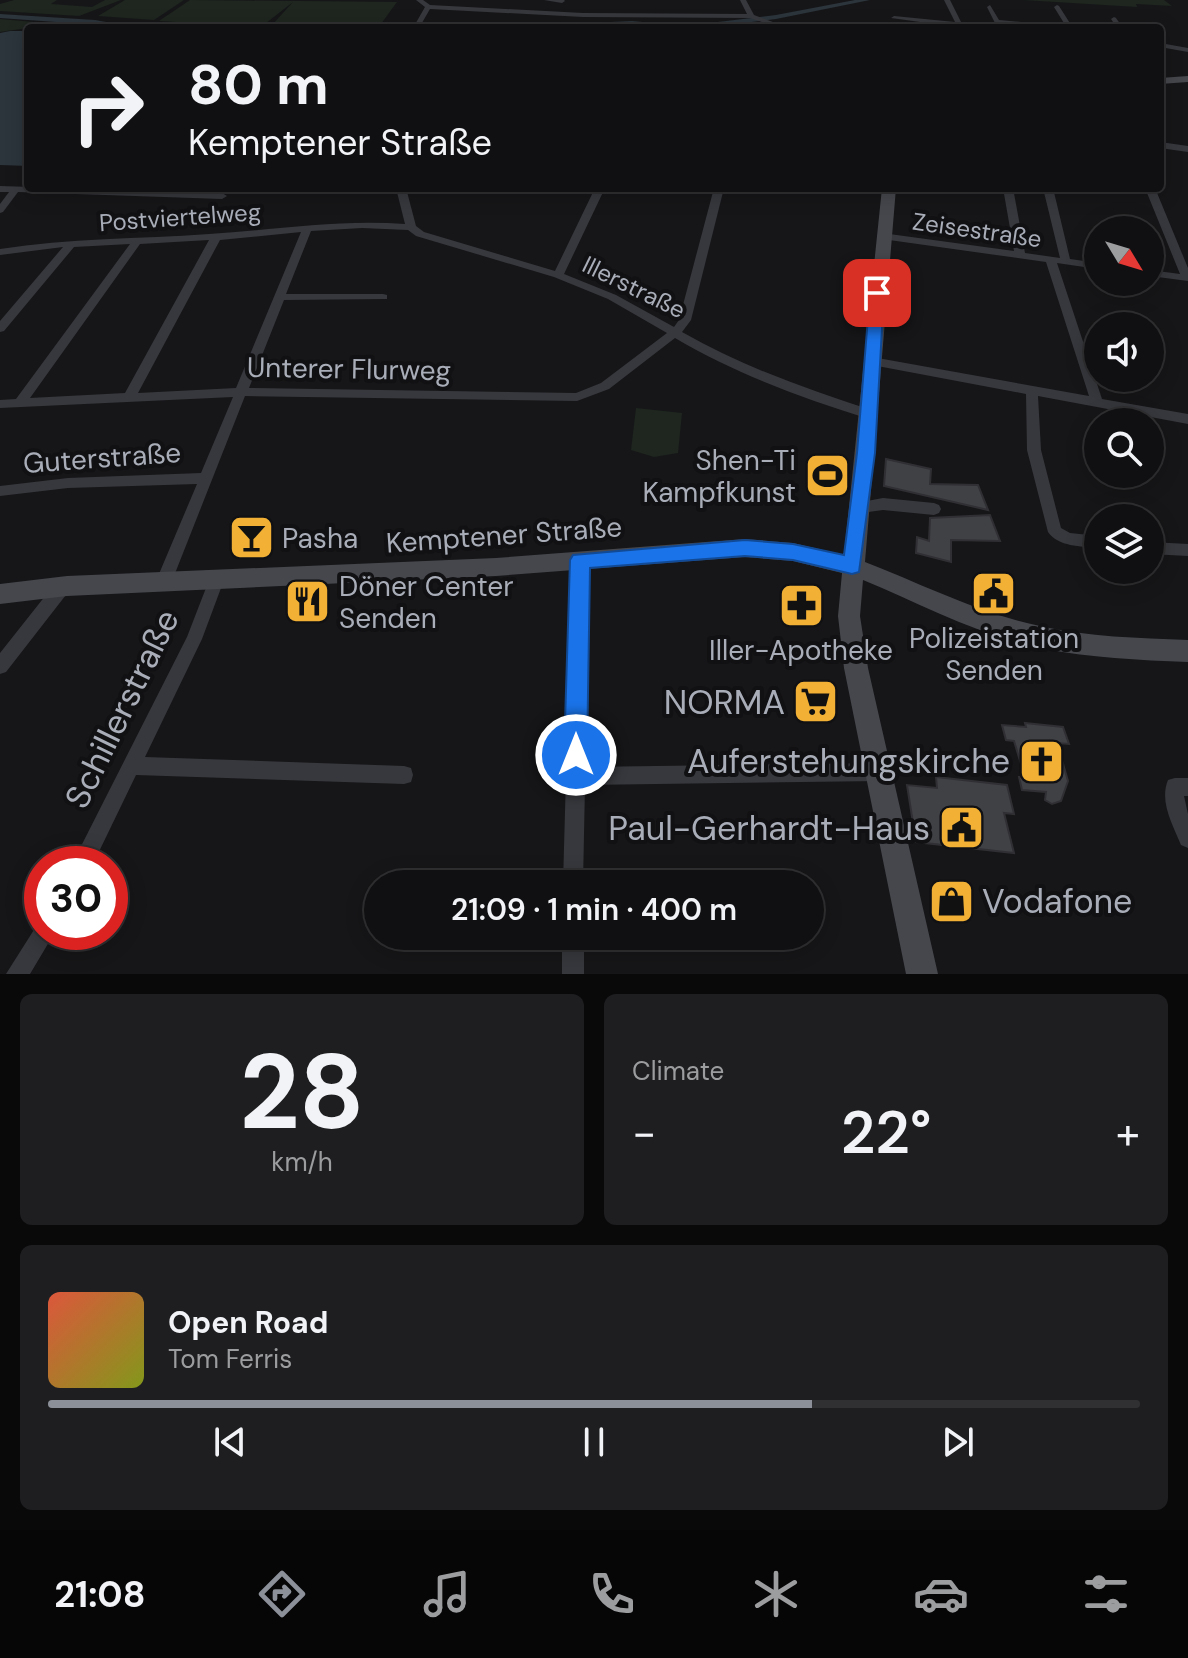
<!DOCTYPE html>
<html lang="en">
<head>
<meta charset="utf-8">
<style>
	:root { --surface:#101012; --page:#1e1e20; --text:#f1f3f6; --muted:#9c9d9f; --line:#303032; --accent:#8c9099 }
	body { margin:0; font-family:"DM Sans",sans-serif; background:var(--page); color:var(--text); height:100vh; display:flex; flex-direction:column; font-size:30px; white-space:nowrap }
	* { box-sizing:border-box; margin:0 }
	p { font-size:26px; color:var(--muted) }
	.icon { flex:none; width:44px; height:44px; fill:none; stroke:currentColor; stroke-width:2; stroke-linecap:round; stroke-linejoin:round }
	.map { position:relative; height:974px; overflow:hidden }
	.side { display:flex; flex-direction:column; gap:20px; padding:20px; background:#09090a; flex:1 }
	.side>* { flex:none }
	.guide { position:absolute; left:24px; top:24px; width:1140px; height:168px; border-radius:8px; box-shadow:0 4px 20px #0003,0 0 0 2px var(--line); background:#101012; color:var(--text); overflow:hidden }
	.needle { width:52px; rotate:128deg }
	.fabs { position:absolute; left:1084px; top:216px; display:grid; gap:16px }
	.fabs a { display:grid; place-items:center; width:80px; height:80px; border-radius:50%; background:var(--surface); box-shadow:0 4px 20px #0003,0 0 0 2px var(--line); font-size:40px }
	.speed { position:absolute; left:24px; top:846px; display:flex; gap:16px; font-size:40px; font-weight:700; text-align:center }
	.speed>* { display:grid; place-content:center; width:104px; height:104px; border-radius:50%; background:var(--surface); box-shadow:0 4px 20px #0003,0 0 0 2px var(--line); line-height:1 }
	.speed .limit { border:12px solid #d22; background:#fff; color:#111 }
	.pin { position:absolute; display:grid; place-items:center; width:68px; height:68px; color:#fff; margin:-34px; border-radius:16px; box-shadow:0 4px 12px #0006 }
	.me { position:absolute; width:88px; margin:-44px; rotate:0deg; stroke-linejoin:round; filter:drop-shadow(0 0 6px #0008) }
	.turn { display:flex; align-items:center; gap:28px; height:168px; padding:0 32px; font-size:36px }
	.turn .icon { width:104px; height:104px; stroke-width:2.5 }
	.turn b { display:block; font-size:56px; line-height:68px }
	.big { font-size:60px; font-weight:600; line-height:1.1 }
	.side .widget { flex:1; display:flex; flex-direction:column; justify-content:center; gap:12px; min-width:0; padding:0 28px; border-radius:12px; background:var(--page) }
	.side .dial { align-items:center; gap:0 }
	.dial b { font-size:104px; line-height:1 }
	.song { display:flex; align-items:center; gap:24px }
	.cover { width:96px; height:96px; border-radius:12px; background:linear-gradient(135deg,hsl(10 70% 55%),hsl(70 70% 35%)) }
	.played { height:8px; border-radius:4px; background:linear-gradient(90deg,var(--accent) 70%,var(--line) 70%) }
	.keys { display:flex; justify-content:space-around; direction:ltr }
	.heat { display:flex; justify-content:space-between; align-items:center; font-size:44px; direction:ltr }
	.side .tiles { flex:1; display:grid; gap:20px; grid-template-columns:1fr 1fr }
	.widget:last-child { grid-column:span 2 }
	.trip { position:absolute; left:364px; top:870px; width:460px; height:80px; border-radius:40px; background:var(--surface); box-shadow:0 4px 20px #0003,0 0 0 2px var(--line); font-weight:600; line-height:80px; text-align:center }
	.tabs { display:flex; height:128px; justify-content:space-around; align-items:center; background:#060607; color:var(--muted) }
	.tabs .icon { width:56px; height:56px }
	.tabs .current { color:var(--accent) }
	.tabs b { font-size:36px; color:var(--text) }
	.map>svg:first-child { display:block }
	.green { fill:#1e261f }
	.water { fill:#2c353c }
	.lines { fill:none; stroke-linecap:round; stroke-linejoin:round }
	.canal { fill:#2c353c; fill-rule:evenodd }
	.building { fill:#404145; stroke:#303034; stroke-width:2 }
	.street { fill:#37383d; fill-rule:evenodd }
	.secondary { fill:#45474d; fill-rule:evenodd }
	.route { fill:#1a73e8; stroke:#114b97; stroke-width:2 }
	.labels { text-anchor:middle; dominant-baseline:central; stroke-width:8; stroke-linejoin:round; paint-order:stroke }
	.far-street-label { font-size:24px; fill:#a8adb8; stroke:#111113 }
	.street-label { font-size:28px; fill:#a8adb8; stroke:#111113 }
	.poi-label { font-size:28px; fill:#a8adb8; stroke:#111113; text-anchor:start }
	.near-poi-label { font-size:34px; fill:#a8adb8; stroke:#111113; text-anchor:end }
	.near-street-label { font-size:34px; fill:#a8adb8; stroke:#111113 }
</style>
</head>
<body>
<div class="map">
<svg width="1188" height="974" viewBox="0 0 1188 974">
	<rect width="100%" height="100%" fill="#161618"/>
	<path class="green" d="M14,0H57L51,4L92,7L105,0H121L79,16L0,11V4Z
		M125,0H184L154,20L98,16Z
		M190,0L397,2L378,28L272,25L293,2L261,27L159,21Z
		M1023,0H1164L1172,6L1136,4L1137,7Z
		M0,19L101,28H28L0,32Z
		M636,408L682,413L678,453L654,457L631,450Z"/>
	<path class="water" d="M10,31H28V166L0,165V33Z"/>
	<g class="lines">
		<path class="canal" d="M855,0H870L776,19L703,28L632,25L521,28L525,26L632,21L684,26L776,15Z
			M0,14L95,20L139,28L0,18Z"/>
	</g>
	<path class="building" d="M886,459L931,469L930,484L978,485L988,510L884,486Z
		M990,515L1000,541L951,540V562L916,553L917,537L929,541L930,518Z
		M1025,723L1063,727L1069,744L1057,743L1068,781L1061,801L1052,804L1045,800L1046,792L1022,790L1019,777H1025L1014,741L1006,740L1002,725L1026,727Z
		M936,777L1007,785L1014,814L1004,813L1014,853L916,842L907,785L937,788Z"/>
	<g class="lines">
		<path class="street" d="M416,0H423L430,5L583,13L747,14L740,0H746L754,15L789,28H780L750,18L583,17L430,9L419,28H413L425,7Z
			M544,0H564L565,1L562,3Z
			M944,0H950L964,28L891,18L894,16L955,22Z
			M990,5L999,20L1032,23L1037,28L995,23L987,7Z
			M1057,5L1059,6L1073,28H1067L1054,7Z
			M1114,17L1116,18L1123,28H1117L1111,19Z
			M1160,43L1188,48V52L1160,47Z
			M1160,142L1188,146V152L1160,148Z
			M0,186L222,193L227,196L222,199L18,192L3,212L0,213V204L9,192H0Z
			M396,188H406L416,226L424,232L555,271L595,188H605L564,274L616,295L674,327L679,320L714,188H724L691,320L682,332C743,367 807,389 874,411L875,414L869,419C802,398 736,374 675,338L609,389L577,401L245,396L172,581L169,586L164,588L159,586L156,581L197,484L68,488L0,496V486L68,478L201,473L233,397L0,408V400L16,399L130,244L74,247L4,331L0,332V321L63,247L0,255V249C69,238 139,239 209,234C275,230 339,219 405,224ZM362,228L408,230L416,236L554,277L608,299L667,333L601,383L576,393L249,388L284,300L387,299V295L383,294H286L311,231ZM301,232L236,388L138,393L220,240ZM209,240L125,393L30,398L140,244Z
			M1003,188H1013L1025,253L1060,258L1043,188H1053L1070,259L1098,263V269L1057,263L1102,399L1188,414V424L1038,396L1041,450L1061,528L1070,533L1098,536V548C1080,546 1059,547 1048,532L1027,450L1026,394L872,365L866,361L872,357L1089,396L1046,262L882,239L877,236L882,233L1014,251Z
			M1145,188H1155L1188,268V281L1150,276V270L1180,274Z
			M883,498L934,503L939,505L941,509L939,513L934,515L883,510L861,513L856,511L854,507L856,503Z
			M1150,542L1188,544V556L1150,554Z
			M580,554L585,555L588,560L585,767L881,763L888,765L890,772L888,779L881,781L585,785L583,884H563L572,560L575,555Z
			M216,573L221,575L224,580L202,639L145,757L404,766L411,768L413,775L411,782L404,784L136,775L93,864H72L187,637L211,575Z
			M63,579L69,581L71,586L69,591L6,672L0,674V653L57,581Z
			M1175,778H1188V796H1184L1188,814V848L1181,845C1173,825 1159,802 1168,780Z
			M42,922V932H55L30,974H6L37,925Z
			M562,936H584V974H562Z"/>
		<path class="secondary" d="M1188,76V82L1160,84V78Z
			M882,188H896L865,562C922,584 980,614 1040,626C1089,637 1138,638 1188,640V662C1139,660 1090,658 1041,648C980,636 921,604 863,580L860,616L868,668L938,974H906L844,668L838,616L842,573L793,561L745,557L496,576L67,596L0,604V584L67,576L496,558L745,539L793,543L844,555Z"/>
	</g>
	<path class="route" d="M877,289L884,293L875,453L859,572L852,574L793,560L745,556L590,568L587,755L584,763L576,767L567,763L564,755L570,560L573,555L745,540L793,544L844,555L857,453L870,293Z"/>
	<defs>
		<symbol id="stadium-square" viewBox="-11 -11 22 22"><rect x="-9" y="-9" width="18" height="18" rx="4" fill="#f2b134" stroke="#111113"/><path d="M0-5a6.5 5 0 1 0 0 10a6.5 5 0 1 0 0-10ZM-3.5-1.8h7v3.6h-7Z" fill="#111"/></symbol>
		<symbol id="bar-square" viewBox="-11 -11 22 22"><rect x="-9" y="-9" width="18" height="18" rx="4" fill="#f2b134" stroke="#111113"/><path d="M-6-5H6L.8 .8V4.5H3.5V6h-7V4.5H-.8V.8Z" fill="#111"/></symbol>
		<symbol id="civic-square" viewBox="-11 -11 22 22"><rect x="-9" y="-9" width="18" height="18" rx="4" fill="#f2b134" stroke="#111113"/><path d="M-.6-6.5H3V-4.5H.6V-3L4-1V1h2V6H-6V1h2V-1L-.6-3ZM-1.2 2.5V6h2.4V2.5Z" fill="#111"/></symbol>
		<symbol id="restaurant-square" viewBox="-11 -11 22 22"><rect x="-9" y="-9" width="18" height="18" rx="4" fill="#f2b134" stroke="#111113"/><path d="M-5-6h1v4h1v-4h1v4h1v-4h1v5L-1.5 .5V6h-2V.5L-5-1ZM5-6V6H3V1.5H1.5Q1.5-4 5-6Z" fill="#111"/></symbol>
		<symbol id="pharmacy-square" viewBox="-11 -11 22 22"><rect x="-9" y="-9" width="18" height="18" rx="4" fill="#f2b134" stroke="#111113"/><path d="M-2-6h4v4h4v4h-4v4h-4v-4h-4v-4h4Z" fill="#111"/></symbol>
		<symbol id="supermarket-square" viewBox="-11 -11 22 22"><rect x="-9" y="-9" width="18" height="18" rx="4" fill="#f2b134" stroke="#111113"/><path d="M-6-5.5h2.5l.6 2H6L4.5 2H-2.5L-4.4-4H-6ZM-1.5 3.2a1.3 1.3 0 1 0 .1 0ZM3 3.2a1.3 1.3 0 1 0 .1 0Z" fill="#111"/></symbol>
		<symbol id="church-square" viewBox="-11 -11 22 22"><rect x="-9" y="-9" width="18" height="18" rx="4" fill="#f2b134" stroke="#111113"/><path d="M-1.2-6h2.4v3.5h3.3v2.4h-3.3V6h-2.4V-.1h-3.3v-2.4h3.3Z" fill="#111"/></symbol>
		<symbol id="shop-square" viewBox="-11 -11 22 22"><rect x="-9" y="-9" width="18" height="18" rx="4" fill="#f2b134" stroke="#111113"/><path d="M-5-2.5h2.3a2.7 3.5 0 0 1 5.4 0H5L5.5 6h-11ZM-1.5-2.5h3a1.5 2.3 0 0 0-3 0Z" fill="#111"/></symbol>
	</defs>
	<g fill-rule="evenodd">
		<use href="#stadium-square" x="802" y="450" width="51" height="51"/>
		<use href="#bar-square" x="226" y="512" width="51" height="51"/>
		<use href="#civic-square" x="968" y="568" width="51" height="51"/>
		<use href="#restaurant-square" x="282" y="576" width="51" height="51"/>
		<use href="#pharmacy-square" x="776" y="580" width="51" height="51"/>
		<use href="#supermarket-square" x="790" y="676" width="51" height="51"/>
		<use href="#church-square" x="1016" y="736" width="51" height="51"/>
		<use href="#civic-square" x="936" y="802" width="51" height="51"/>
		<use href="#shop-square" x="926" y="876" width="51" height="51"/>
	</g>
	<g class="labels">
		<g class="far-street-label">
			<text transform="translate(180 217) rotate(-4)">Postviertelweg</text>
			<text transform="translate(977 230) rotate(8)">Zeisestraße</text>
			<text transform="translate(634 287) rotate(26)">Illerstraße</text>
		</g>
		<g class="street-label">
			<text transform="translate(349 369) rotate(1)">Unterer Flurweg</text>
			<text transform="translate(102 458) rotate(-4)">Guterstraße</text>
			<text transform="translate(504 535) rotate(-4)">Kemptener Straße</text>
		</g>
		<g class="poi-label">
			<text x="796" y="460" text-anchor="end">Shen-Ti<tspan x="796" dy="32">Kampfkunst</tspan></text>
			<text x="282" y="538">Pasha</text>
			<text x="339" y="586">Döner Center<tspan x="339" dy="32">Senden</tspan></text>
			<text x="994" y="638" text-anchor="middle">Polizeistation<tspan x="994" dy="32">Senden</tspan></text>
			<text x="801" y="650" text-anchor="middle">Iller-Apotheke</text>
		</g>
		<g class="near-poi-label">
			<text x="785" y="702">NORMA</text>
			<text x="1010" y="761">Auferstehungskirche</text>
			<text x="930" y="828">Paul-Gerhardt-Haus</text>
			<text x="982" y="901" text-anchor="start">Vodafone</text>
		</g>
		<g class="near-street-label">
			<text transform="translate(122 709) rotate(-64)">Schillerstraße</text>
		</g>
	</g>
</svg>
<div class="fabs">
<a><svg class="needle" viewBox="-14 -14 28 28"><path d="M0-13l5 13h-10z" fill="#e53935"/><path d="M0 13l5-13h-10z" fill="#9c9d9f"/></svg></a>
<a><svg class="icon" aria-label="sound" viewBox="0 0 24 24"><path d="M4 9h4l5-4v14l-5-4H4zM17 9q2 3 0 6"/></svg></a>
<a><svg class="icon" aria-label="search" viewBox="0 0 24 24"><circle cx="10" cy="10" r="6"/><path d="M15 15l6 6"/></svg></a>
<a><svg class="icon" aria-label="layers" viewBox="0 0 24 24"><path d="M12 4l9 5-9 5-9-5zM3 14l9 5 9-5"/></svg></a>
</div>
<div class="speed"><div class="limit">30</div></div>
<div class="pin" style="left:877px;top:293px;background:#d93025"><svg class="icon" aria-label="arrive" viewBox="0 0 24 24"><path d="M6 21V4h12l-3 4 3 4H6"/></svg></div>
<svg class="me" style="left:576px;top:755px" viewBox="-20 -20 40 40"><circle r="17" fill="#1a73e8" stroke="#fff" stroke-width="3"/><path d="M0-11L8 9 0 5-8 9z" fill="#fff"/></svg>
<div class="trip">21:09 · 1 min · 400 m</div>
<div class="guide">
<div class="turn"><svg class="icon" aria-label="right" viewBox="0 0 24 24"><path d="M7 20v-9h11M14 6l5 5-5 5"/></svg><div><b>80 m</b>Kemptener Straße</div></div>
</div>
</div>
<section class="side">
<div class="tiles">
<div class="widget dial"><b>28</b><p>km/h</p></div>
<div class="widget"><p>Climate</p>
<div class="heat"><a>−</a><b class="big">22°</b><a>+</a></div>
</div>
<div class="widget">
<div class="song"><i class="cover"></i><div><b>Open Road</b><p>Tom Ferris</p></div></div>
<div class="played"></div>
<div class="keys"><svg class="icon" aria-label="previous" viewBox="0 0 24 24"><path d="M18 5L8 12l10 7zM5 5v14"/></svg><svg class="icon" aria-label="pause" viewBox="0 0 24 24"><path d="M8 5v14M16 5v14"/></svg><svg class="icon" aria-label="next" viewBox="0 0 24 24"><path d="M6 5l10 7-10 7zM19 5v14"/></svg></div>
</div>
</div>
</section>
<nav class="tabs">
<b>21:08</b>
<svg class="icon current" aria-label="directions" viewBox="0 0 24 24"><path d="M12 3l9 9-9 9-9-9zM9 14v-3h6M13 9l2 2-2 2"/></svg>
<svg class="icon" aria-label="music" viewBox="0 0 24 24"><path d="M9 18V5l10-2v13"/><circle cx="6" cy="18" r="3"/><circle cx="16" cy="16" r="3"/></svg>
<svg class="icon" aria-label="phone" viewBox="0 0 24 24"><path d="M5 4h4l2 5-3 2q2 4 5 5l2-3 5 2v4C11 20 4 13 5 4z"/></svg>
<svg class="icon" aria-label="climate" viewBox="0 0 24 24"><path d="M12 3v18M4 7l16 10M4 17L20 7"/></svg>
<svg class="icon" aria-label="car" viewBox="0 0 24 24"><path d="M5 17H2v-5l4-1 3-4h7l3 4 3 1v5h-3M9 17h6M6 11h13"/><circle cx="7" cy="17" r="2"/><circle cx="17" cy="17" r="2"/></svg>
<svg class="icon" aria-label="filters" viewBox="0 0 24 24"><path d="M4 7h16M4 17h16"/><circle cx="9" cy="7" r="2"/><circle cx="15" cy="17" r="2"/></svg>
</nav>
</body>
</html>
